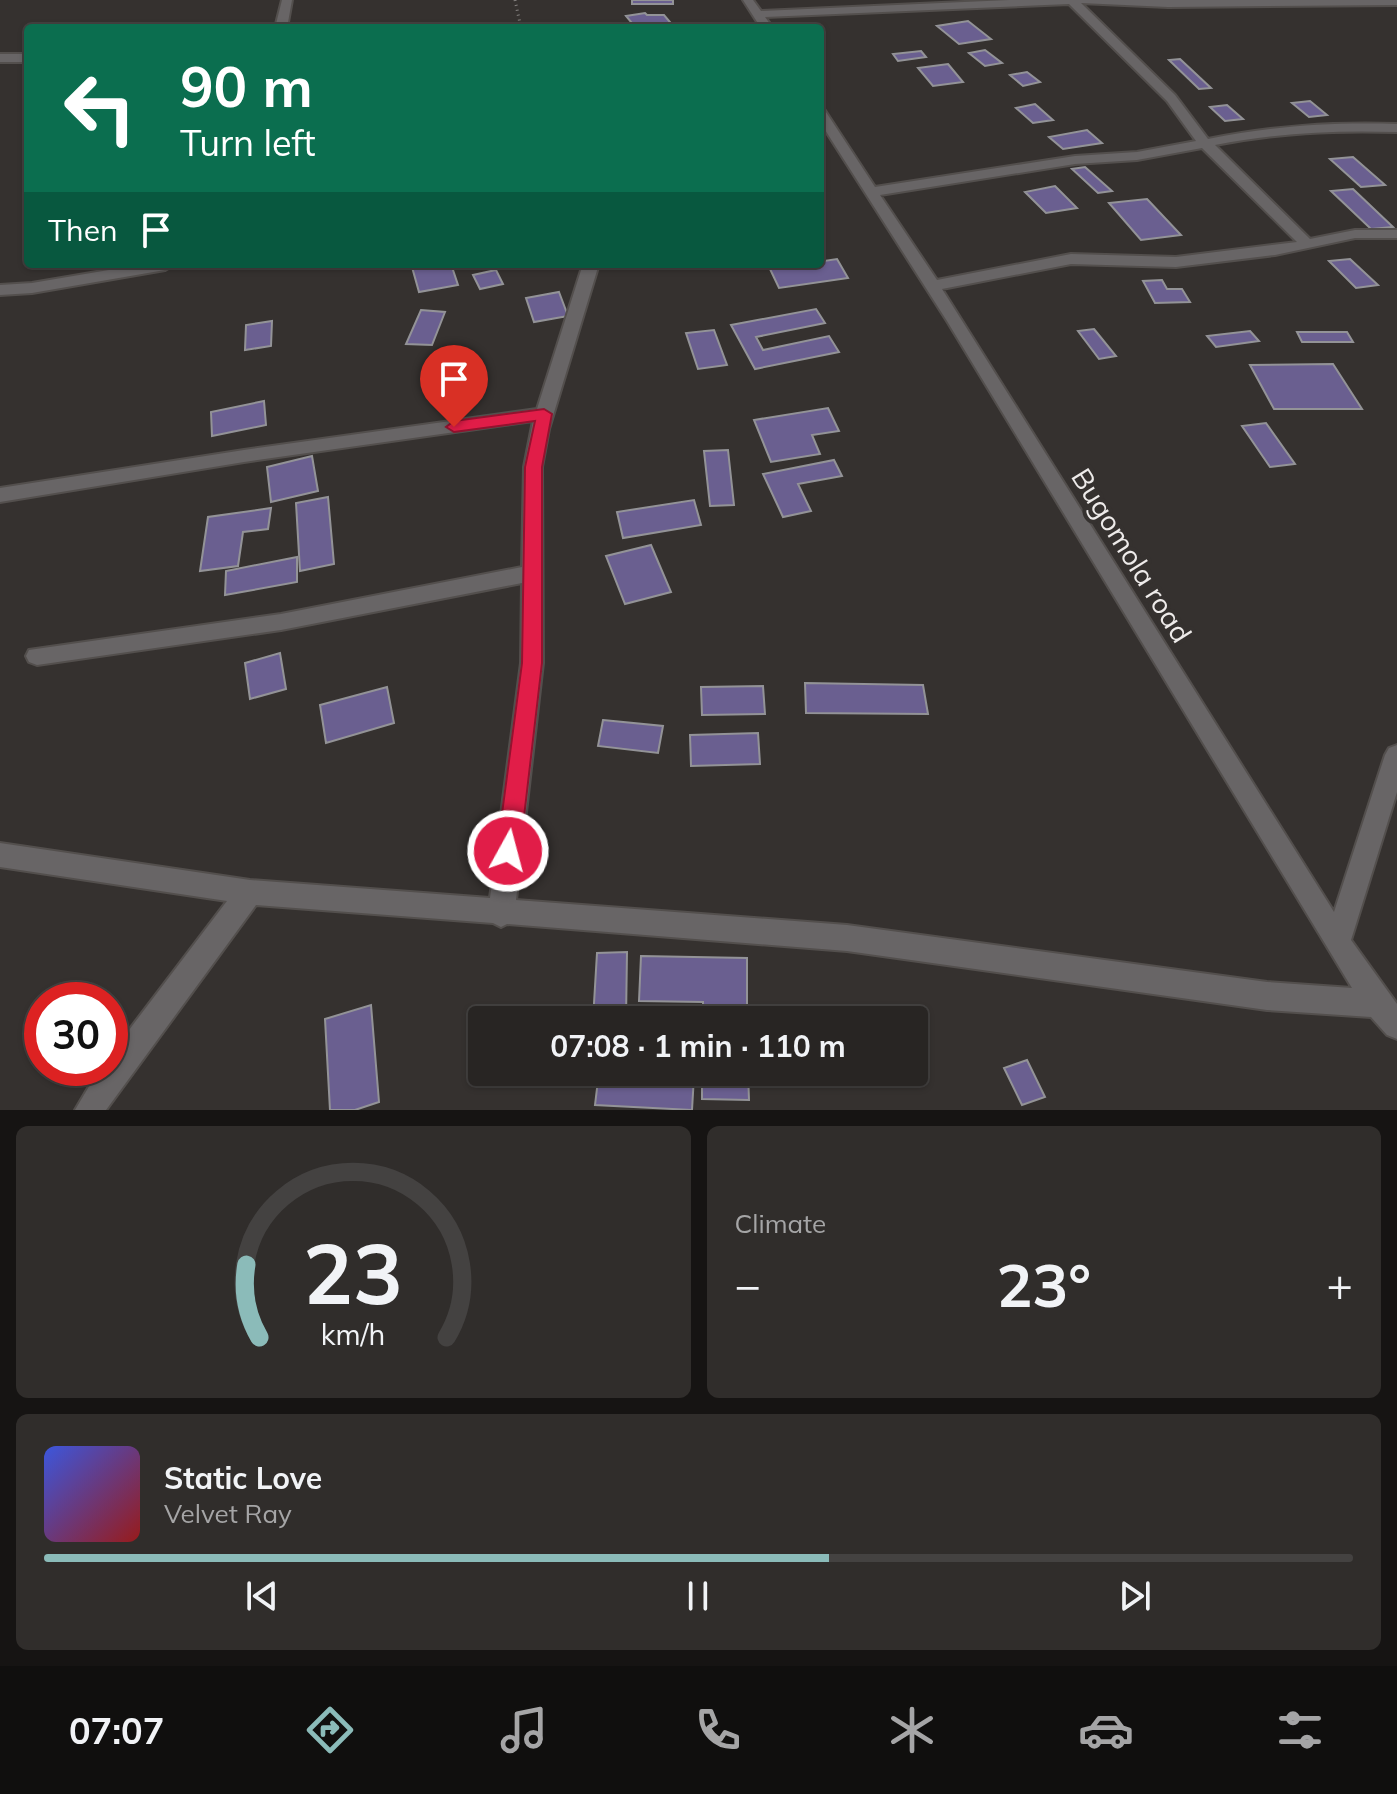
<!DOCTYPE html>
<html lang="en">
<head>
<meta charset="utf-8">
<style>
	:root { --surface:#282523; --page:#302d2b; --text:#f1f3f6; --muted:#a5a5a6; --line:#444241; --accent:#8bbbb9 }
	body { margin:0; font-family:Mulish,sans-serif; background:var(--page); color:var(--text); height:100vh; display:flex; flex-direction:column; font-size:30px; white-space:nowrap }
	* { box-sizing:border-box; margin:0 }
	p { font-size:26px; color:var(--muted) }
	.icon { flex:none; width:44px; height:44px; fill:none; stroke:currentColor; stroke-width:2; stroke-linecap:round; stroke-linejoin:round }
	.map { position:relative; height:1110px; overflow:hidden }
	.sheet { display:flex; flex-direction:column; gap:16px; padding:16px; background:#161413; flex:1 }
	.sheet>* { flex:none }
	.hud { position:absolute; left:24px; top:24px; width:800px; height:244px; border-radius:8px; box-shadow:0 2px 6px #0004,0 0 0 2px var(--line); background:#0b6e4f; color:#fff; overflow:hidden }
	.speed { position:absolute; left:24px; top:982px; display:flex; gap:16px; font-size:40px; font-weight:700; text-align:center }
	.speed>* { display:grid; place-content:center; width:104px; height:104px; border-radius:50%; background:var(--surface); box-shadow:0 2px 6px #0004,0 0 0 2px var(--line); line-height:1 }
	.speed .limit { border:12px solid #d22; background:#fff; color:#111 }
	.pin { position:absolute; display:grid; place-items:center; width:68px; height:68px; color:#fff; margin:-82px -34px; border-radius:50% 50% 50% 0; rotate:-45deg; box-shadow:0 0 8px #0007 }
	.pin .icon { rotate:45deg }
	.me { position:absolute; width:88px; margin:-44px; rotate:7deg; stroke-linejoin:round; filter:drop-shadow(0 0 6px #0008) }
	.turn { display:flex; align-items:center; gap:28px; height:168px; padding:0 24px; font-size:36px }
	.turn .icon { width:104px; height:104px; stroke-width:2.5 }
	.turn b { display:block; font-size:56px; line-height:68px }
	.then { display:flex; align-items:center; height:76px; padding:0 24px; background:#0003; gap:16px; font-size:30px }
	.big { font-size:60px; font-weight:700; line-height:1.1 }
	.sheet .tile { flex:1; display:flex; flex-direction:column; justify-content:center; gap:12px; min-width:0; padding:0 28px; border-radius:12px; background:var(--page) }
	.sheet .dial { align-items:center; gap:0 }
	.dial svg { height:208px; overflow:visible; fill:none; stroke:var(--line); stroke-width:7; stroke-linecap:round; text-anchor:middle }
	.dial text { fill:var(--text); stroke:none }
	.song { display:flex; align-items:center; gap:24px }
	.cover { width:96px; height:96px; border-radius:12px; background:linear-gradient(135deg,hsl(230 70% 55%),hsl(0 70% 35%)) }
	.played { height:8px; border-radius:4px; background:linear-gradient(90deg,var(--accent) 60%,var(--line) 60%) }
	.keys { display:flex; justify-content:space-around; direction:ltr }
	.heat { display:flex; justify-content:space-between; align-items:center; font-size:44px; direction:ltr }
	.sheet .tiles { flex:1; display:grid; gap:16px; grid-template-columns:1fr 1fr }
	.tile:last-child { grid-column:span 2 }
	.trip { position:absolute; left:468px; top:1006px; width:460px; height:80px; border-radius:8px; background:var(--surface); box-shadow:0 2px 6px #0004,0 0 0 2px var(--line); font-weight:700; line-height:80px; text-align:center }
	.dock { display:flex; height:128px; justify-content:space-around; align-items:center; background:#100f0e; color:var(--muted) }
	.dock .icon { width:56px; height:56px }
	.dock .on { color:var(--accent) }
	.dock b { font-size:36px; color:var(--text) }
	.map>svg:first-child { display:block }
	.building { fill:#6a5f90; stroke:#939397; stroke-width:2 }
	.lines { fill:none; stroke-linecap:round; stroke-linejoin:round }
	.street-casing { stroke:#534f4d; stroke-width:4 }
	.path { stroke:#84807f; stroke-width:3; stroke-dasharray:1 4; stroke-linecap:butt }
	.street { fill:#686566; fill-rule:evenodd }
	.route { fill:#e11d48; stroke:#92132f; stroke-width:2 }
	.labels { text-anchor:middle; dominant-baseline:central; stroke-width:8; stroke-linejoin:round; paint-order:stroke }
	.street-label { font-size:28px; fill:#eeebea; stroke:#35312f }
</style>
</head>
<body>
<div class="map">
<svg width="1397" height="1110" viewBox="0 0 1397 1110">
	<rect width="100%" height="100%" fill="#35312f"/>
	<path class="building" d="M632,0H673V4H632Z
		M645,13L647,15H664L675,28H636L626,16Z
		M968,21L991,39L959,44L937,26Z
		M985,50L1002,63L985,66L969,53Z
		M921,51L926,57L898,61L893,54Z
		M1180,59L1211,88L1199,89L1169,60Z
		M948,64L963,82L933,86L918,68Z
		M1027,72L1040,82L1023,86L1010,75Z
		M1310,101L1327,115L1309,117L1292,103Z
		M1035,104L1053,120L1033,123L1016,108Z
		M1227,105L1243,119L1225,121L1210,107Z
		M1087,130L1102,143L1063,149L1049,137Z
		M1353,157L1385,185L1361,187L1330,159Z
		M1085,167L1112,191L1098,193L1072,169Z
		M1055,186L1077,208L1046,213L1025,192Z
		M1353,189L1393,227L1371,229L1331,191Z
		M1147,199L1181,235L1141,240L1109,203Z
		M837,259L848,278L779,288L770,269Z
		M1350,259L1378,285L1356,288L1329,261Z
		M430,264H451L458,285L419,292L412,267Z
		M496,270L503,284L480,289L473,275Z
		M1162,280L1167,289H1182L1190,302L1155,303L1143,281Z
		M559,292L568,316L534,322L526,298Z
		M816,309L825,323L756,337L763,350L829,336L839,352L755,369L731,325Z
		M421,310L445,312L432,345L406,344Z
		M272,321L271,346L245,350L246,325Z
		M1094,329L1116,356L1099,359L1078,331Z
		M714,330L727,365L698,369L686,333Z
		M1250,331L1259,341L1216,347L1207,336Z
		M1297,332H1347L1353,342H1302Z
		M1333,364L1362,409H1274L1250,365Z
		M264,401L266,425L212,436L211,412Z
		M828,408L839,431L812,435L820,454L771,462L754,420Z
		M1266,423L1295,464L1270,467L1242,426Z
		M728,450L734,505L710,506L704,451Z
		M312,456L318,491L271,502L267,467Z
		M834,460L842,476L798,484L811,511L783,517L763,474Z
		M328,497L334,564L300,571L296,503Z
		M694,500L701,525L623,538L617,512Z
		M271,508L268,529L243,532L238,566L200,571L208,517Z
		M651,545L671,592L625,604L606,556Z
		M297,557V582L225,595L226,571Z
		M280,653L286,689L250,699L245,663Z
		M805,683L923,685L928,714L806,713Z
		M763,686L765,714L702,715L701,687Z
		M387,687L394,723L326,743L320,705Z
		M603,720L663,726L658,753L598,746Z
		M758,733L760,764L691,766L690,735Z
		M627,952L626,1020H593L597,953Z
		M641,956L747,958V1020H703V1002L639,1001Z
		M371,1005L379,1102L355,1110H330L325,1019Z
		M1027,1060L1045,1097L1022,1105L1004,1068Z
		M599,1072L694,1076L692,1110L595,1105Z
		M702,1072H748L749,1100L702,1099Z"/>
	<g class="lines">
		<defs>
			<path id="street" d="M282,0H292L287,28H275Z
				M743,0H753L761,11L1009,0H1397V5L1168,7L1081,3L1175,95L1208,139C1275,126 1329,122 1397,124V132C1333,130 1278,133 1215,145L1310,239L1355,230H1397V238H1355L1275,255L1176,267L1071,264L942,289L1334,912L1385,755L1389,748L1397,745V792L1351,940L1397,1004V1039L1387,1035L1371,1017L1267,1010L847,951L507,924L501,927L493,923L256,905L106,1110H75L100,1068H110V1055L227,901L0,867V843L250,880L490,898L521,663L522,583L281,630L37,665L29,662L26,656L29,650L281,614L522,567L524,467L533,421L244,462L0,502V488L244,450L537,409L583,264H599L549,429L542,467L543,663L516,900L847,925L1267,982L1352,988L947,321L820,122V108L824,109L875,187L1075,156L1137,152L1196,141L1167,101L1069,4L765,17L773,28H761ZM1202,148L1297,242L1176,257L1071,254L937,280L880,195L1075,164L1137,160Z
				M0,54H28V62H0Z
				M144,264L173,265L165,270L32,293L0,295V285L32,283Z"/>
		</defs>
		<use href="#street" class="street-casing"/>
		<path class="path" d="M515,0L521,28"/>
		<use href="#street" class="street"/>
	</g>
	<path class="route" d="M544,409L552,414L542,467V663L520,851L516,859L508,862L500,859L497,851L522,663L525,467L535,421L454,432L446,427L454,421Z"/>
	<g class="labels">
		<g class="street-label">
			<text transform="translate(1132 555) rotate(58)">Bugomola road</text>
		</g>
	</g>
</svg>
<div class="speed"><div class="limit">30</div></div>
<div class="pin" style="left:454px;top:427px;background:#d93025"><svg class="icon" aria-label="arrive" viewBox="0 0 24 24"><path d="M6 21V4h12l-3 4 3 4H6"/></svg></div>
<svg class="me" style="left:508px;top:851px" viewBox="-20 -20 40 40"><circle r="17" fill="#e11d48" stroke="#fff" stroke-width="3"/><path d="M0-11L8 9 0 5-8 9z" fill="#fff"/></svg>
<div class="trip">07:08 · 1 min · 110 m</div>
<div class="hud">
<div class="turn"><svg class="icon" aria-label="left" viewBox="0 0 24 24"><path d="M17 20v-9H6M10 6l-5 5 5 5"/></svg><div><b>90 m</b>Turn left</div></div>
<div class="then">Then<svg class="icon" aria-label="arrive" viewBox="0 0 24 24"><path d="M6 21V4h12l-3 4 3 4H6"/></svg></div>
</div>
</div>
<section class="sheet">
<div class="tiles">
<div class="tile dial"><svg viewBox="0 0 100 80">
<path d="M14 69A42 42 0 1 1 86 69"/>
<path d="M14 69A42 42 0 0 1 9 41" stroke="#8bbbb9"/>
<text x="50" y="56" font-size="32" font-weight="700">23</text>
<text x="50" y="72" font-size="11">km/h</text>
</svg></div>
<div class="tile"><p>Climate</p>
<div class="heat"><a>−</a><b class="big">23°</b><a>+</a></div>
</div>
<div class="tile">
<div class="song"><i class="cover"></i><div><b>Static Love</b><p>Velvet Ray</p></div></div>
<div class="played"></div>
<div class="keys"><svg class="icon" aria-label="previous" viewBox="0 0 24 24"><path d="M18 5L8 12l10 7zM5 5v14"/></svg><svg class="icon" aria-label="pause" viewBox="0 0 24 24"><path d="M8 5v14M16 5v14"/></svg><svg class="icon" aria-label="next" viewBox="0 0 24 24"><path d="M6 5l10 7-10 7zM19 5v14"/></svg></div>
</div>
</div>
</section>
<nav class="dock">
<b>07:07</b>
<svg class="icon on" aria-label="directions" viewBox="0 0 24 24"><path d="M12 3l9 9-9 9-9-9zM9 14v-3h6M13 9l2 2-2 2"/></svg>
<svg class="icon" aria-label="music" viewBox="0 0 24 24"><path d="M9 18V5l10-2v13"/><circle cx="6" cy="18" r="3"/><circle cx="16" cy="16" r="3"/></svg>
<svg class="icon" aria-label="phone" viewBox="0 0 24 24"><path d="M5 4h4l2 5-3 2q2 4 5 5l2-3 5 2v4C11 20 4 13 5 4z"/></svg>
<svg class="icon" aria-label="climate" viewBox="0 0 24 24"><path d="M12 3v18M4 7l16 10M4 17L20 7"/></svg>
<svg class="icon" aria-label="car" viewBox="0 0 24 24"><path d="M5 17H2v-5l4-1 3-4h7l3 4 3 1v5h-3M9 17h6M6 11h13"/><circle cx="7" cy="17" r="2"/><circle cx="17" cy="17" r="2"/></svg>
<svg class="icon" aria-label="filters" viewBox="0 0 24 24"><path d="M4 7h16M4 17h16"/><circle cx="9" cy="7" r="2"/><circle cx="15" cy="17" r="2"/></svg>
</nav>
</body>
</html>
